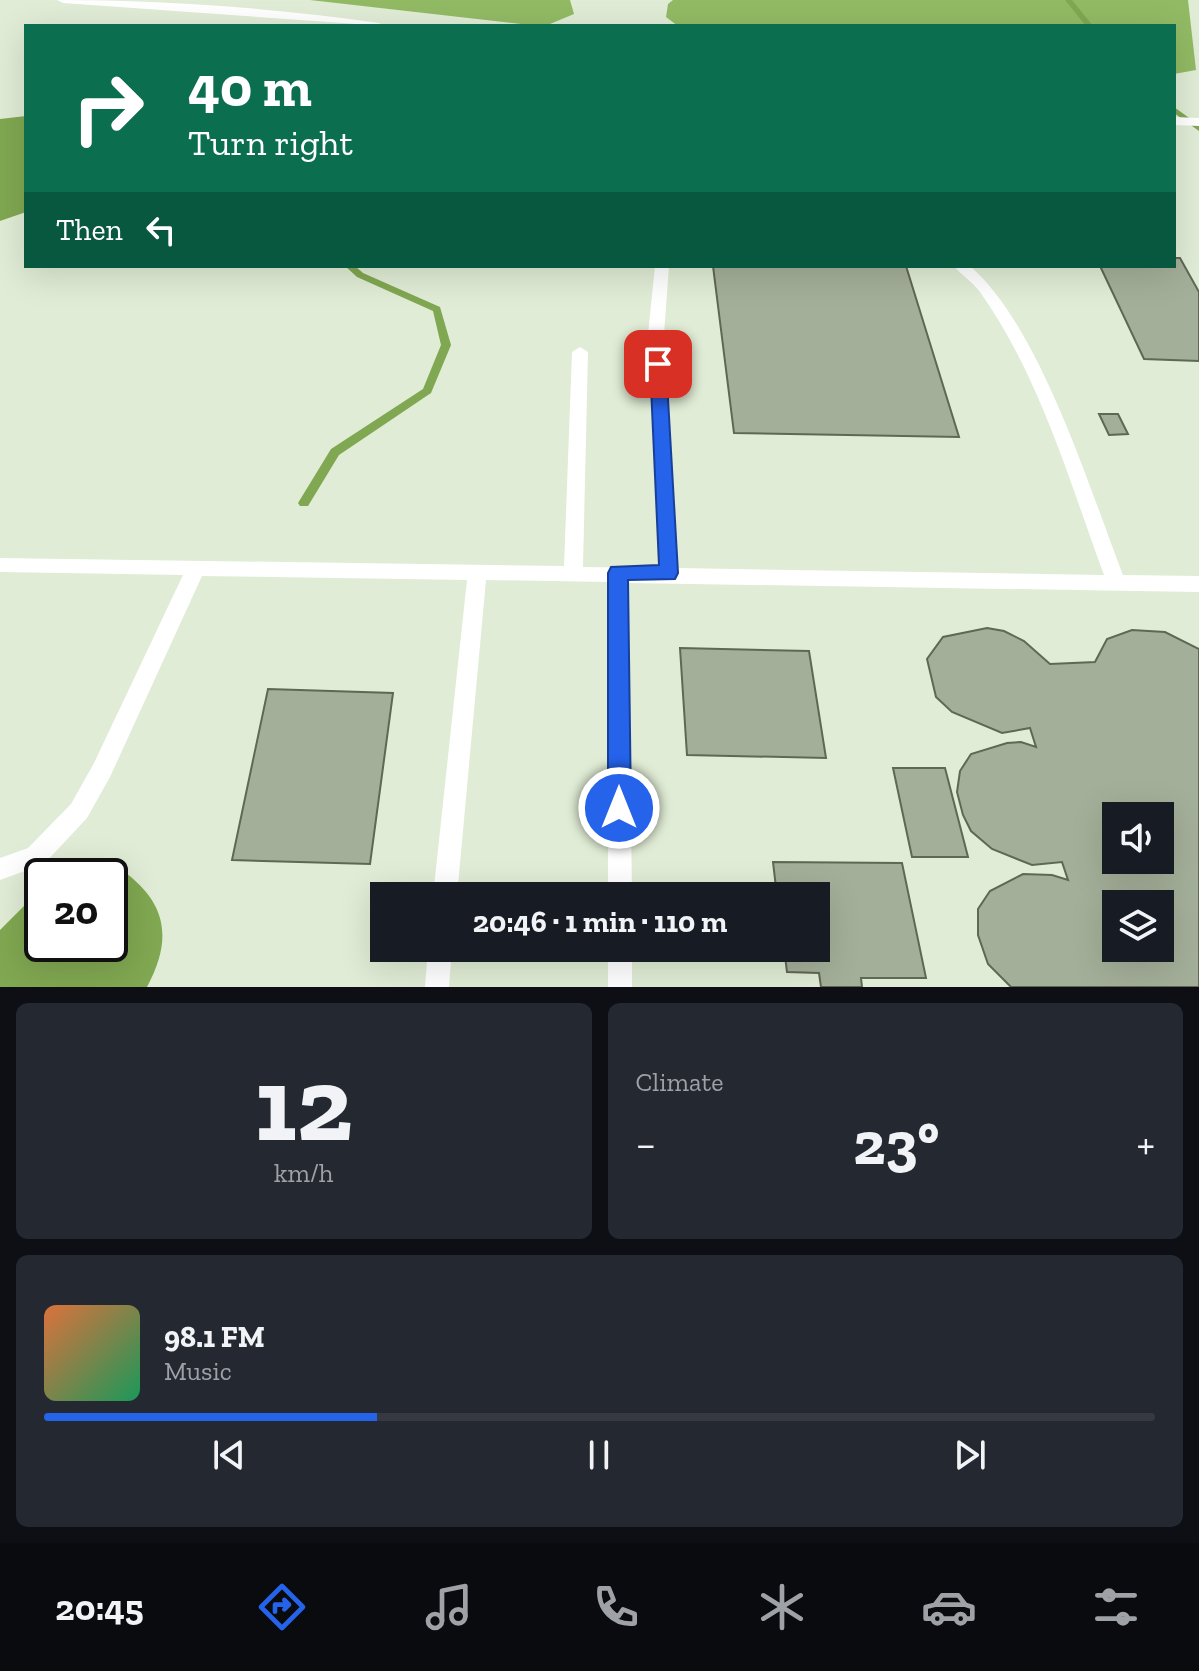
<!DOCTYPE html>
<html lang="en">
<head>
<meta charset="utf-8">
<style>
	:root { --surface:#171b24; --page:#242831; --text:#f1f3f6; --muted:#9ea1a6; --line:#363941; --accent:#2563eb }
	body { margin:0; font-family:"Zilla Slab",serif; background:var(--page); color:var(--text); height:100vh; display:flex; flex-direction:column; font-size:30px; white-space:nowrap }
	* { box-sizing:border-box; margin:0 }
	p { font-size:26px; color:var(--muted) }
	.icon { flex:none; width:44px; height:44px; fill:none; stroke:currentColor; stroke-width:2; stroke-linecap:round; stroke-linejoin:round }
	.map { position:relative; height:987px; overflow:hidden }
	.drawer { display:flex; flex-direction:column; gap:16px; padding:16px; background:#0d0f14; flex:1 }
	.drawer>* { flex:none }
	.hud { position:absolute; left:24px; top:24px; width:1152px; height:244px; border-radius:0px; box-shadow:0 8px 32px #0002; background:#0b6e4f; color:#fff; overflow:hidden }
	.buttons { position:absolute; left:1102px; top:802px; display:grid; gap:16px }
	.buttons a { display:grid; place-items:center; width:72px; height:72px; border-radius:0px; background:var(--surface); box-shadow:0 8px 32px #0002; font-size:40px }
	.speed { position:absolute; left:24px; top:858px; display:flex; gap:16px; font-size:40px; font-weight:700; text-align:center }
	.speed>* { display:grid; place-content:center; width:104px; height:104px; border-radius:50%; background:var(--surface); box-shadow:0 8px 32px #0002; line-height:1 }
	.speed .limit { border:4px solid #111; border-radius:12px; background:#fff; color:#111 }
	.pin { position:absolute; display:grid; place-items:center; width:68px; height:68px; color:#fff; margin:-34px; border-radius:16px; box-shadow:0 4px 12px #0006 }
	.me { position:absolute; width:88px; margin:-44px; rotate:0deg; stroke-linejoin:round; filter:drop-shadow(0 0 6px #0008) }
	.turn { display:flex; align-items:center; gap:28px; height:168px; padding:0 32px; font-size:36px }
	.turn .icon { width:104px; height:104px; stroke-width:2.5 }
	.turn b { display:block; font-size:56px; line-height:68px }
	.then { display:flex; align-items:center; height:76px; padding:0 32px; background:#0003; gap:16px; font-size:30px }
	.big { font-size:60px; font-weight:800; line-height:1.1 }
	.drawer .widget { flex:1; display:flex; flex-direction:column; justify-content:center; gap:12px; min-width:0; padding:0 28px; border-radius:12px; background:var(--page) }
	.drawer .dial { align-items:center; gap:0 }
	.dial b { font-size:104px; line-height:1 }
	.song { display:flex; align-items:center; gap:24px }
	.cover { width:96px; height:96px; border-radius:12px; background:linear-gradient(135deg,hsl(20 70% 55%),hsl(150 70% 35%)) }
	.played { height:8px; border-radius:4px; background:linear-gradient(90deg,var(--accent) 30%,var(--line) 30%) }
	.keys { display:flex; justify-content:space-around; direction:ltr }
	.heat { display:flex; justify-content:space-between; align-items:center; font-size:44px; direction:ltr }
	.drawer .tiles { flex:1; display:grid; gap:16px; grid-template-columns:1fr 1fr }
	.widget:last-child { grid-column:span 2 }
	.trip { position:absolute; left:370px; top:882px; width:460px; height:80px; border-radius:0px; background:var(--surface); box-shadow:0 8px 32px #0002; font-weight:800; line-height:80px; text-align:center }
	.tabs { display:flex; height:128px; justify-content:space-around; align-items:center; background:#090b0e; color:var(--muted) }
	.tabs .icon { width:56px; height:56px }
	.tabs .on { color:var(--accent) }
	.tabs b { font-size:36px; color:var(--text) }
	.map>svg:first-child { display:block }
	.forest { fill:#92ba64 }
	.water { fill:#80a751 }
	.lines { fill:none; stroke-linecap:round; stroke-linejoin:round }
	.stream { fill:#80a751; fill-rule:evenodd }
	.building { fill:#a4af99; stroke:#5e6854; stroke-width:2; fill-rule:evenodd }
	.lane { fill:#fff; fill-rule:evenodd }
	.route { fill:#2563eb; stroke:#184099; stroke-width:2 }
</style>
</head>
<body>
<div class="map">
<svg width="1199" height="987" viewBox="0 0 1199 987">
	<rect width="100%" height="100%" fill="#e0ecd5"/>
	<path class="forest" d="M310,0H570L574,14L550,24H521Z
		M673,0H1188L1196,70L1174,74V26H678L666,17L668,4Z"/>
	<path class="water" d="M26,116V212L0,221V119Z
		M122,870C167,903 173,938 147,987H0V930L38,892L42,890V944H110V876H79Z"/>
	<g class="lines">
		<path class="stream" d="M1065,0H1072L1093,26H1086Z
			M1174,107L1199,125V131L1174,113Z
			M345,266H355L363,273L440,307L451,345L431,393L339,455L308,506H300L298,503L331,449L423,389L441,345L433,311L357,277Z"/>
	</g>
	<path class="building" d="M1174,258H1180L1199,292V361L1144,359L1100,266H1174Z
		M713,266H906L959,437L734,433Z
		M1099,414H1118L1128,434L1109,435Z
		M987,628L1004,631L1024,641L1050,664L1095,662L1107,639L1132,630L1165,632L1199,649V987H1011L988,964L978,935V909L990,891L1023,874L1052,875L1068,880L1062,862L1032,865L992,849L971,831L963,815L957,792L960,771L971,754L1007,743L1021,742L1036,747L1030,728L1002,733L952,712L936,697L927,659L943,637ZM1116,816H1160V860H1116ZM1116,904H1160V948H1116Z
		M680,648L809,651L826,758L687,755Z
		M268,689L393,693L370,864L232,860Z
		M893,768H945L968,857H912Z
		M773,862L902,863L926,978H861L862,987H821L819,973L787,972L784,948H816V896H777Z"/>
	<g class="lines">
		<path class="lane" d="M57,0C165,0 273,8 379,23L385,26L63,3Z
			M1174,117L1199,118V126L1174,125Z
			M655,266H669L664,334L678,568L1104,575C1069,480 1039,375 980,292C973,282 961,275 954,266H970C1040,327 1089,487 1123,575L1199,576V592L628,583L632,896H608V582L486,580L457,896H433L467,580L202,576L110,777L87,818L44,864L0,880V858L28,848L71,804L94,763L183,575L0,572V558L564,566L572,352L580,347L588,352L583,567L659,568L648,334Z
			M428,948H452L449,987H425Z
			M608,948H632V987H608Z"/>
	</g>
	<path class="route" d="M658,359L666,364L678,573L675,579L628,580L631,808L627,815L619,818L611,815L608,808V573L611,567L659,565L650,364Z"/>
</svg>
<div class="buttons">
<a><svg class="icon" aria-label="sound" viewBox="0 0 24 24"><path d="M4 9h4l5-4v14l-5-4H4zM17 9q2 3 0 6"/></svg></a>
<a><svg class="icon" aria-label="layers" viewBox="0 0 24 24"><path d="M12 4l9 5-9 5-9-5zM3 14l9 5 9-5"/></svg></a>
</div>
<div class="speed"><div class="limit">20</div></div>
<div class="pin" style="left:658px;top:364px;background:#d93025"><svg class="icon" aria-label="arrive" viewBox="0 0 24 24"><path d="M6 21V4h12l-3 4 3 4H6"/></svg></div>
<svg class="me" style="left:619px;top:808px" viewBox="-20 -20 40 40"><circle r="17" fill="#2563eb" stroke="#fff" stroke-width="3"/><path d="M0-11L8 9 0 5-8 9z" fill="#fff"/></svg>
<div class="trip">20:46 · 1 min · 110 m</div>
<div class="hud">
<div class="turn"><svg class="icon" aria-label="right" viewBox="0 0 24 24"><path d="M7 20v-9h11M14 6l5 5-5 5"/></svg><div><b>40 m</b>Turn right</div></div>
<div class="then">Then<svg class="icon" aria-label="left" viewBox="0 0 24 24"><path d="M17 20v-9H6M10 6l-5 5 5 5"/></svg></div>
</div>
</div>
<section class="drawer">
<div class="tiles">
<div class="widget dial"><b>12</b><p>km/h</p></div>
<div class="widget"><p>Climate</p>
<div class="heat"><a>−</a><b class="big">23°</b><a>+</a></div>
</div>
<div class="widget">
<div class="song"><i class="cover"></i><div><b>98.1 FM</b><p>Music</p></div></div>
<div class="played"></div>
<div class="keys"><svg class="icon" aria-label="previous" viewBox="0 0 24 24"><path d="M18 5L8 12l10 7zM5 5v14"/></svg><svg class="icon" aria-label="pause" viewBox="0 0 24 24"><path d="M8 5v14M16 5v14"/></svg><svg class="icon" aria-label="next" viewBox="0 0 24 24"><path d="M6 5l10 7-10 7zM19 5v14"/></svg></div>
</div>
</div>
</section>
<nav class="tabs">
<b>20:45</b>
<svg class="icon on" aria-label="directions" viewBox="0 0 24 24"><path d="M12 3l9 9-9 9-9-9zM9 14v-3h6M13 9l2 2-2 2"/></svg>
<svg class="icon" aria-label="music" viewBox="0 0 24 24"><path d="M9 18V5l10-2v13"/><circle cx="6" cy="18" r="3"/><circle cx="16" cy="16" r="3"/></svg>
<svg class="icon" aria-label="phone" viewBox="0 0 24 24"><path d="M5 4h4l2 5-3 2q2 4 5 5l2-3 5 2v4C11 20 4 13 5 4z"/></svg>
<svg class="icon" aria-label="climate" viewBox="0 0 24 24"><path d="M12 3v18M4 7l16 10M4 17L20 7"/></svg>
<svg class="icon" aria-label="car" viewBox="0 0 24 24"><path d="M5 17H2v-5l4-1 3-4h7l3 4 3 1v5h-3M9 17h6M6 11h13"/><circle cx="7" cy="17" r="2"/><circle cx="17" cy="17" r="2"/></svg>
<svg class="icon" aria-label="filters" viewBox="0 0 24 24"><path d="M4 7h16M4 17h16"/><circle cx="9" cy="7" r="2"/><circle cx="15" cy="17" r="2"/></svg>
</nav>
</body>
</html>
